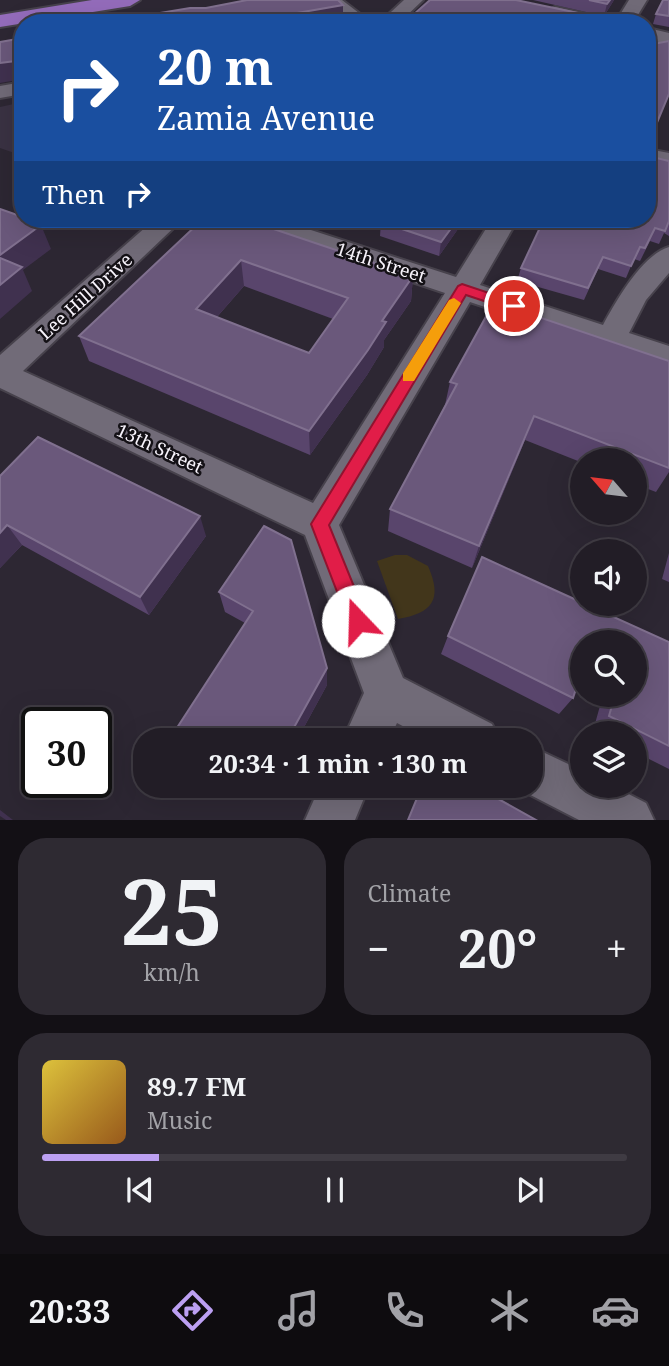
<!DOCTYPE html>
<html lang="en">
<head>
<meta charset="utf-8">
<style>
	:root { --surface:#221d26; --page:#2e2a32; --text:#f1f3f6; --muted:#a2a2a7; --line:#3f3b43; --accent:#bca0f2 }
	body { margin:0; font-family:"Noto Serif",serif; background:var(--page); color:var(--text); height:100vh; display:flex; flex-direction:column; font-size:26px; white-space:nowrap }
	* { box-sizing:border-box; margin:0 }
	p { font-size:23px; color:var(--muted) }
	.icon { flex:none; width:38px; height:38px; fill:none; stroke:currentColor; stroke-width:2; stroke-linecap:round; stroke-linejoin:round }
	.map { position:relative; height:820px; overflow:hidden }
	.panel { display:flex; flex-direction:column; gap:18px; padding:18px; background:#131015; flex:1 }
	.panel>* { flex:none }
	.guide { position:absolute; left:14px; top:14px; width:642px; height:214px; border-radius:28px; box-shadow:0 7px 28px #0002,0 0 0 2px var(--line); background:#1a4fa0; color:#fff; overflow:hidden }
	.needle { width:46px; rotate:298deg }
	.controls { position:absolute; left:570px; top:448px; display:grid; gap:14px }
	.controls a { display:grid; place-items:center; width:77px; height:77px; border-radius:50%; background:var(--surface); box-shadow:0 7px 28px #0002,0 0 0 2px var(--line); font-size:35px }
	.speed { position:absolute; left:21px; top:707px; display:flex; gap:14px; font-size:35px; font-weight:700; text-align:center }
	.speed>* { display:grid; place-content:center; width:91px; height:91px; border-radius:50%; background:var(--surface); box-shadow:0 7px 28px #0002,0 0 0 2px var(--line); line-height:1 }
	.speed .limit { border:4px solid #111; border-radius:10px; background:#fff; color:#111 }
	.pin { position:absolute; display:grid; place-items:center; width:60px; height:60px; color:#fff; margin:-30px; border:4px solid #fff; border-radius:50%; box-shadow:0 2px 7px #0007 }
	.me { position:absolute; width:77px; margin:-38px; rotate:339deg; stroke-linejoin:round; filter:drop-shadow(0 0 5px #0008) }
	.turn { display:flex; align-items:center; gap:24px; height:147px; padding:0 28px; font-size:32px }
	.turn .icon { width:91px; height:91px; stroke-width:2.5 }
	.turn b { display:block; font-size:49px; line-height:60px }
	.then { display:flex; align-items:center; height:66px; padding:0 28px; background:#0003; gap:14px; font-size:26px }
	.big { font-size:52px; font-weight:700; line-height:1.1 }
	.panel .widget { flex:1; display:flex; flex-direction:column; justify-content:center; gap:10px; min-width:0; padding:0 24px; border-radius:28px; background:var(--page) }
	.panel .dial { align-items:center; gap:0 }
	.dial b { font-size:91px; line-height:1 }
	.song { display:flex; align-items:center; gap:21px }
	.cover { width:84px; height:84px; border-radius:10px; background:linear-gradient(135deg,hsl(50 70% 55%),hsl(30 70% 35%)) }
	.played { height:7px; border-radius:4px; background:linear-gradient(90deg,var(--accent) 20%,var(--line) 20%) }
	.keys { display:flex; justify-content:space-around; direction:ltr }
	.heat { display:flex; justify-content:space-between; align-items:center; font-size:38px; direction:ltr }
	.panel .tiles { flex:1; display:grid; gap:18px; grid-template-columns:1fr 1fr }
	.widget:last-child { grid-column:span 2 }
	.trip { position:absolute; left:133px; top:728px; width:410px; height:70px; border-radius:28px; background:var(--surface); box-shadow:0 7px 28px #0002,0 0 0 2px var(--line); font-weight:700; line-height:70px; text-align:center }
	.dock { display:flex; height:112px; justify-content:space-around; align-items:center; background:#0e0c0f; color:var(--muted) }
	.dock .icon { width:49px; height:49px }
	.dock .active { color:var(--accent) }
	.dock b { font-size:32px; color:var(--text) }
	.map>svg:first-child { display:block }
	.built { fill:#3a3243 }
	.green { fill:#42361b }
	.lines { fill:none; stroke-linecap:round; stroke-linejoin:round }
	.minor-casing { stroke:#47424c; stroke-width:4 }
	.highway-casing { stroke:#47424c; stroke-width:4 }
	.minor { fill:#716b78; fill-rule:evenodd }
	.highway { fill:#946cbb; fill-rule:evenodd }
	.wall { fill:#59456c; fill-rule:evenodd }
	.shaded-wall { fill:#40314f }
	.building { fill:#6a587b; stroke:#80708f; stroke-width:2; fill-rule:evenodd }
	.route { fill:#e11d48; stroke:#92132f; stroke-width:2 }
	.slow { fill:#f59e0b }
	.labels { text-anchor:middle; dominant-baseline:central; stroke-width:5; stroke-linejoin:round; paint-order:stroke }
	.street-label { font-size:18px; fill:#f7f3fb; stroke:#141116 }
</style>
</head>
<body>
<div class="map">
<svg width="669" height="820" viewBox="0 0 669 820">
	<rect width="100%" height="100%" fill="#2d2733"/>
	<path class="built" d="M23,102V156L0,148V107Z"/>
	<path class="green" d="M395,555H407L428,566C443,600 432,613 398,619L377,561Z"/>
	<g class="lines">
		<defs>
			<path id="minor" d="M323,0H342L372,23H347Z
				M404,0H423L399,23H379Z
				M629,0H647L633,23H581L549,16L546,12L555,7L616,21Z
				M648,28L669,33V45L648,39Z
				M23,82V94L0,98V86Z
				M648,149L669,153V167L648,163Z
				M155,219H183L23,371L313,503L445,293L243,225L239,219H277L456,277L492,219H518L480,285L603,325C616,301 642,255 669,247V273L646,300L629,333L669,346V369L470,302L339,525L403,678L492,724L499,740H429L397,723L389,740H343L364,693L305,535L0,388V355Z
				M530,746L583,771V786H613L646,803L654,820H579L513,786H530Z
				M320,786H369L355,820H305Z"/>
			<path id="highway" d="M92,0H140L130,6L0,27V15Z"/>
		</defs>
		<use href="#minor" class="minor-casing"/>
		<use href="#highway" class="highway-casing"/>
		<use href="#minor" class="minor"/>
		<use href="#highway" class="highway"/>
	</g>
	<path class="wall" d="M533,0H614L604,16L601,15L599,23H404L595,14Z
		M669,0V27L653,24L656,14Z
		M669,161V236L664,233L659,244L650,241L640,261L634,259L626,278L598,269L584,300L517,281L521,268Z
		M203,219L413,276L411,301L384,340V347L367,375L310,455L89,361L79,336ZM244,286L333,319L309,353L217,317Z
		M384,219H465L439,256L380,236L381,222Z
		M669,361V472L656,492L635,484V460H583V463L525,440L472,568L388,531L390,509L445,405L450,382Z
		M0,476L206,536L149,615L22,545L0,568Z
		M264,526L327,668V685L297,740H177L173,734L245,623L225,612L219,592Z
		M669,553V582L662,579Z
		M448,636L669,642V769L635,752V733H597L593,731L603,695H635V642H583V687L577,685L573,698L559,714L441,654Z
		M242,786H273L265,800Z"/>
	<path class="shaded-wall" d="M610,0H614L604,16L607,4Z
		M343,5V23H240Z
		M23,60V79L0,83V63Z
		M458,219H465L439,256L441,242Z
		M41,225L51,249L23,270L32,291L0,319V255Z
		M241,260L244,286L201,335L196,309Z
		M413,276L411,301L384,340V347L367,375L310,455L309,431L382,321Z
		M534,416L525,440L472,568L479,546Z
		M200,516L206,536L149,615L140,597Z
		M7,525L22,545L0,568V533Z
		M327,668V685L297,740H287Z
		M262,786H273L265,800L261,789Z
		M0,810L13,820H6L0,816Z"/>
	<path class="building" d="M247,0H338L343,5L240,23H100L190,8H206Z
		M430,0H516L583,14H601L595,23H404Z
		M589,0H610L607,4Z
		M663,0H669V16L656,14Z
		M19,36H23V60L0,63V42L17,39Z
		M669,41V94L648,144V60L654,58L648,54V45Z
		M648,156L669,161V221L665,231L655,228L645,248L640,247L631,266L603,257L588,288L521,268L544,219H648Z
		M0,209L23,217V219H26L41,225L0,255Z
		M203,219H244L413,276L382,321L386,322L368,350L309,431L79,336ZM241,260L348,298L309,353L196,309Z
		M384,219H458L441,242L381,222Z
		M0,258L22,267L0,285Z
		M494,302L669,361V468L534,416L479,546L390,509L457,384L450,382Z
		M38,437L200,516L140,597L7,525L0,533V476Z
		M264,526L291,540L327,668L287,740H183L173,734L253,611L219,592Z
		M482,557L583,603V604H585L669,642V746L609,716L615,695H635V642H583V667L573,698L448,636Z
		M422,786H475L536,820H408Z"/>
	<path class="route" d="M462,284L519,303L521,306L514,311L466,295L329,525L368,621L365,628L358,631L351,628L311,524L458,286Z"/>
	<path class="slow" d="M454,298L461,303L414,381H403V373L449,300Z"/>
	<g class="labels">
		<g class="street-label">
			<text transform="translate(381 262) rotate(18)">14th Street</text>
			<text transform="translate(85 296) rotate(-42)">Lee Hill Drive</text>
			<text transform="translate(160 448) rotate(25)">13th Street</text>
		</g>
	</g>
</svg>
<div class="controls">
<a><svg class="needle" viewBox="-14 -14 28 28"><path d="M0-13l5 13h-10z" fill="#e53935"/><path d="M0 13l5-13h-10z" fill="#a2a2a7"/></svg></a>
<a><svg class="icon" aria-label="sound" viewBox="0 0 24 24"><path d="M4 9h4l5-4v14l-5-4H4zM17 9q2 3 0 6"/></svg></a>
<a><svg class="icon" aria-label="search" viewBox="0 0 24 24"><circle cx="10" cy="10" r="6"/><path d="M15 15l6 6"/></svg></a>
<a><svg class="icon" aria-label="layers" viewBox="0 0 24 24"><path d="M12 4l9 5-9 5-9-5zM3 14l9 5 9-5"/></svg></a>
</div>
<div class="speed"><div class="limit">30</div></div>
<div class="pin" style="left:514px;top:306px;background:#d93025"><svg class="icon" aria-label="arrive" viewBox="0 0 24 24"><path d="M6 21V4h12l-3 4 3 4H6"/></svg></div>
<svg class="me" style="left:358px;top:621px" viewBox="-20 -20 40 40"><circle r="19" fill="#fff"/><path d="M0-13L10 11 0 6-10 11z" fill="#e11d48"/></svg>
<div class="trip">20:34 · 1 min · 130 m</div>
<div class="guide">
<div class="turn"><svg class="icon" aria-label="right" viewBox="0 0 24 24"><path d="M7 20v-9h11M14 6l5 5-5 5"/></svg><div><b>20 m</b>Zamia Avenue</div></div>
<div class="then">Then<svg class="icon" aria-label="right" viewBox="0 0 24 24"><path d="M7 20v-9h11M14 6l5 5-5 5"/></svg></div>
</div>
</div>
<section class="panel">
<div class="tiles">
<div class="widget dial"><b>25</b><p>km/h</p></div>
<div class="widget"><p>Climate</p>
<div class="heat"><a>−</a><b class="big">20°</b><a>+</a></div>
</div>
<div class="widget">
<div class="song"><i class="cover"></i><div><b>89.7 FM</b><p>Music</p></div></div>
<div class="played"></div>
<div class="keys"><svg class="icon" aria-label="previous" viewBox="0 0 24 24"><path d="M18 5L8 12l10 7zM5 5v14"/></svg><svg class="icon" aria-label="pause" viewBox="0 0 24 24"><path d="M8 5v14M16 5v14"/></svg><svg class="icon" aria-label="next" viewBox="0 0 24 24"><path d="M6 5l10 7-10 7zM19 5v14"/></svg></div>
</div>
</div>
</section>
<nav class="dock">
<b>20:33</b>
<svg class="icon active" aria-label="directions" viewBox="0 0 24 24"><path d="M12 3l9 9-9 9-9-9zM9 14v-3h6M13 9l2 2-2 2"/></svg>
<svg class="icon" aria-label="music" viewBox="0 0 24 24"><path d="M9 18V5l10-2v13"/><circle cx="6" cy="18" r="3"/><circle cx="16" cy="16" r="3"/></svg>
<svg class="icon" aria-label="phone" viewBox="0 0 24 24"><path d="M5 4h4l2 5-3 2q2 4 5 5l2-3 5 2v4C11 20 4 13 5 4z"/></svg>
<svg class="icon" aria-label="climate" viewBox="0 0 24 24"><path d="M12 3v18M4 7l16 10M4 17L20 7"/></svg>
<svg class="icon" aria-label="car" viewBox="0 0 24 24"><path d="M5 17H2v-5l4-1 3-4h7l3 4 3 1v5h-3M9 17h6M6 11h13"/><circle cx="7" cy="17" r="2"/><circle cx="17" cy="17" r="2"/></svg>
</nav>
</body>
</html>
